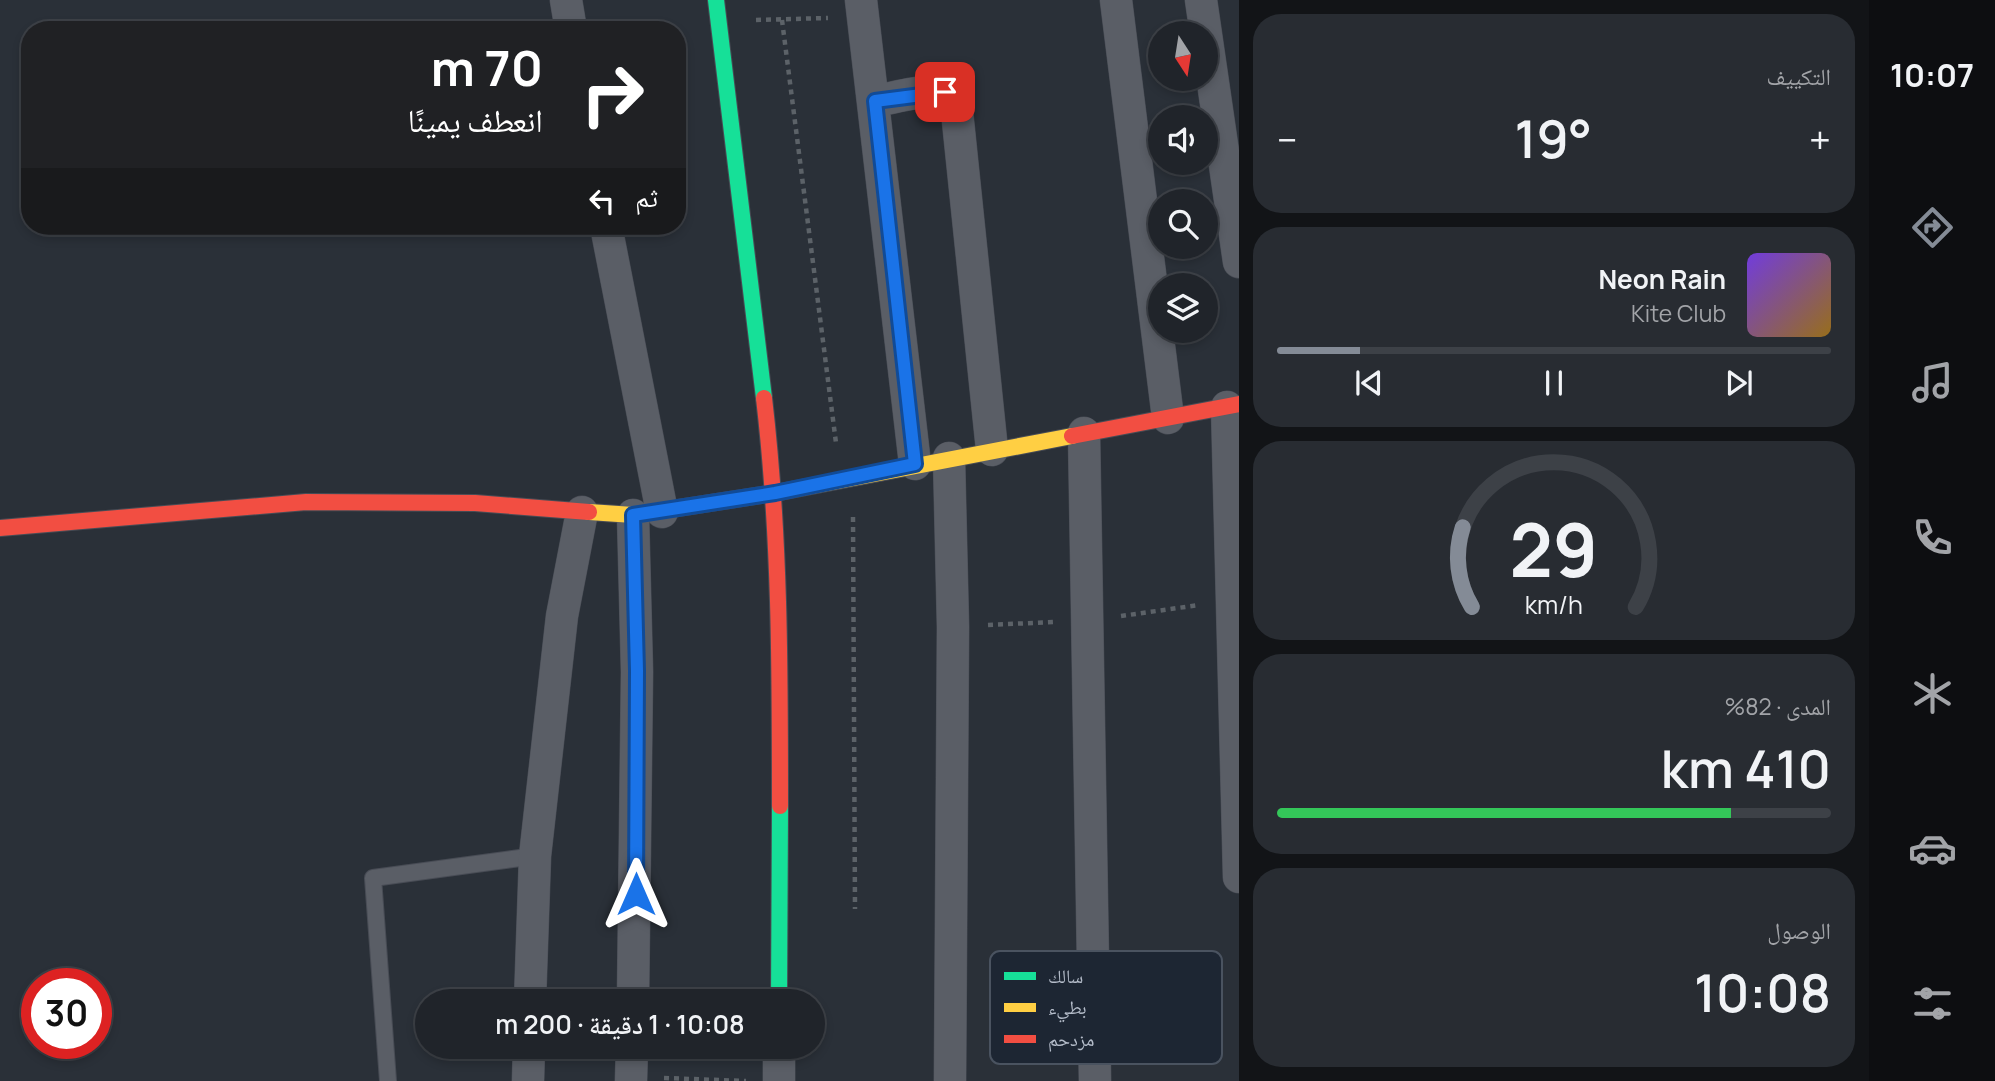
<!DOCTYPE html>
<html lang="ar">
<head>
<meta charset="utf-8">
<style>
	:root { --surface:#20242a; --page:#282c32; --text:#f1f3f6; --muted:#a2a4a8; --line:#3d4147; --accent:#848b96 }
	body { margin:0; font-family:Manrope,"Noto Naskh Arabic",sans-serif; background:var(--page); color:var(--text); direction:rtl; height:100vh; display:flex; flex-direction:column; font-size:26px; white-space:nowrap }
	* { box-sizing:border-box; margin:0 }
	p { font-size:23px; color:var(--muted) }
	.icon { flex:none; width:38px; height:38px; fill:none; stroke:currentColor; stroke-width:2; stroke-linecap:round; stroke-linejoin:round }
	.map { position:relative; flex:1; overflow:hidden; direction:ltr }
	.panel { display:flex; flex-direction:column; gap:14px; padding:14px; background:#121417; width:630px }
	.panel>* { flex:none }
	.banner { position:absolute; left:21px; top:21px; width:665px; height:214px; border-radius:28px; box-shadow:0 4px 10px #0003,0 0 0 2px var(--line); direction:rtl; background:#202124; color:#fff; overflow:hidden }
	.needle { width:46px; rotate:168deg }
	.tools { position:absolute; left:1148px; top:21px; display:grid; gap:14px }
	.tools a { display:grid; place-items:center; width:70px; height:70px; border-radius:50%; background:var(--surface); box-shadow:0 4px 10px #0003,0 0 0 2px var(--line); font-size:35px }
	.speed { position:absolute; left:21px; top:968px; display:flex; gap:14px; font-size:35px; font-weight:700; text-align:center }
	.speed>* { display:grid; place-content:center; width:91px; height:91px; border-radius:50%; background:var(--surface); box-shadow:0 4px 10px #0003,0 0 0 2px var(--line); line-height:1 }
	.speed .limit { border:10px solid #d22; background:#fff; color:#111 }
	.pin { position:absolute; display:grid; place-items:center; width:60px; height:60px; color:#fff; margin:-30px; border-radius:14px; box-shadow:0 4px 10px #0006 }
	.me { position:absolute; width:77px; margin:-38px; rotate:0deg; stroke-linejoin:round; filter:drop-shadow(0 0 5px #0008) }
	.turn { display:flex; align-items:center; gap:24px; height:147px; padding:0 28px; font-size:32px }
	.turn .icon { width:91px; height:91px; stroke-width:2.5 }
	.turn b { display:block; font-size:49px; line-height:60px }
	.then { display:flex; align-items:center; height:66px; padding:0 28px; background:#0003; gap:14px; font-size:26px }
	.big { font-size:52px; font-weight:600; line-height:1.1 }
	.panel .widget { flex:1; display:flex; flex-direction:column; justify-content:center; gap:10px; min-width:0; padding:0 24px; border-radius:28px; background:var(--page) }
	.panel .dial { align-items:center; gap:0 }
	.dial svg { height:182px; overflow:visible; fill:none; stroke:var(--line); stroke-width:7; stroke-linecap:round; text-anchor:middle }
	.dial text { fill:var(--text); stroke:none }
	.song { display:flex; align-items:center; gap:21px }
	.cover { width:84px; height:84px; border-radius:10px; background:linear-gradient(135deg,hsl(260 70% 55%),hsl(40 70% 35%)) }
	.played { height:7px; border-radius:4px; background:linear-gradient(90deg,var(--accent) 15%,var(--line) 15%) }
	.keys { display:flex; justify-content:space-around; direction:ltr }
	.heat { display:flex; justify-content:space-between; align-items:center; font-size:38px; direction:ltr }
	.charge { height:10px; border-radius:5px; background:linear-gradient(90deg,#34c759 82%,var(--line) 0) }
	.trip { position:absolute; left:415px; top:989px; width:410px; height:70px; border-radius:35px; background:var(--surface); box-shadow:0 4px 10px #0003,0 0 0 2px var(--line); font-weight:600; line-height:70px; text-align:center; direction:rtl }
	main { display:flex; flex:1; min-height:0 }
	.tab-bar { display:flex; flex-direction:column; width:126px; justify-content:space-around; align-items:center; background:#0d0e11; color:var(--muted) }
	.tab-bar .icon { width:49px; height:49px }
	.tab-bar .active { color:var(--accent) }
	.tab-bar b { font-size:32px; color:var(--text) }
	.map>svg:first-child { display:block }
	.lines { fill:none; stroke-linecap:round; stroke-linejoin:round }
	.lane-casing { stroke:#484c55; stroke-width:18 }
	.street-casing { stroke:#484c55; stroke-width:33 }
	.fast-casing { stroke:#484c55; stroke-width:18 }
	.slow-casing { stroke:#484c55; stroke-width:18 }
	.jam-casing { stroke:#484c55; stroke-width:18 }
	.path { stroke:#5c6268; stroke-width:4.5; stroke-dasharray:5 5; stroke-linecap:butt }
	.lane { stroke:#5a5e66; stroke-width:16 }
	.street { stroke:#5a5e66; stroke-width:32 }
	.fast { stroke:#16e098; stroke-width:16 }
	.slow { stroke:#ffcf43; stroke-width:16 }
	.jam { stroke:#f24e42; stroke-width:16 }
	.route-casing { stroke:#114b97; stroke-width:18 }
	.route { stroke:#1a73e8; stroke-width:12 }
	.key { fill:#1d2633; stroke:#4a5360; stroke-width:2 }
	.key-label { font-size:19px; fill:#b4bcc9 }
</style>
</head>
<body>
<main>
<nav class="tab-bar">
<b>10:07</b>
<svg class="icon active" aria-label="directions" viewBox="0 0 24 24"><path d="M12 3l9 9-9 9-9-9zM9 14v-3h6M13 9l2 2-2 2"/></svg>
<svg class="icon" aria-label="music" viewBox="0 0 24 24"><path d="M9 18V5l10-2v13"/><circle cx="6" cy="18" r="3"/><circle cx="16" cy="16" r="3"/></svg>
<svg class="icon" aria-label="phone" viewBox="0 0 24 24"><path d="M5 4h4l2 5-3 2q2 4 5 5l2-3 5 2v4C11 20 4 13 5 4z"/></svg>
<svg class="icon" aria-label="climate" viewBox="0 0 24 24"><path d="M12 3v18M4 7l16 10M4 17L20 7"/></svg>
<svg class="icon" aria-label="car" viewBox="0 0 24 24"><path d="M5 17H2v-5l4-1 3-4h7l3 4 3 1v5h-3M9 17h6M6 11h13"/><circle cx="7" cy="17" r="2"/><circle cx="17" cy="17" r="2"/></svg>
<svg class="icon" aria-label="filters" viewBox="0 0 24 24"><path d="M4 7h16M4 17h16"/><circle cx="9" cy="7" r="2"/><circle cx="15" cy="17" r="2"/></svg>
</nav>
<section class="panel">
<div class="widget"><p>التكييف</p>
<div class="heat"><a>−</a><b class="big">19°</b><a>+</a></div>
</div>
<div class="widget">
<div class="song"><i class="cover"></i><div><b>Neon Rain</b><p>Kite Club</p></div></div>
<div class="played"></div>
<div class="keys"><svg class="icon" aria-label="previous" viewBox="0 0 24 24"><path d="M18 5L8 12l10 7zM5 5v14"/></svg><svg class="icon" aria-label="pause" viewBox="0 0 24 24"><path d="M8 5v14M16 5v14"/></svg><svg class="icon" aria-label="next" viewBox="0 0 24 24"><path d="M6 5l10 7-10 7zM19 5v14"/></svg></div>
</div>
<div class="widget dial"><svg viewBox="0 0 100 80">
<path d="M14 69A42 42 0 1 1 86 69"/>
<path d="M14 69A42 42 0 0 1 10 34" stroke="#848b96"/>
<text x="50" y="56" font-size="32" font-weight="700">29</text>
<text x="50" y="72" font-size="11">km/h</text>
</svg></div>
<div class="widget"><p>المدى · 82%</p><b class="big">410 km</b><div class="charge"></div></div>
<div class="widget"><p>الوصول</p><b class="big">10:08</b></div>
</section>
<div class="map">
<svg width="1239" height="1081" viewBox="0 0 1239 1081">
	<rect width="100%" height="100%" fill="#2a3038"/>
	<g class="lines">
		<defs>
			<path id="lane" d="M388,1081L373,878L535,856"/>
			<path id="street" d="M566,0L571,30
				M861,0L915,464
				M1116,0L1168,418
				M1201,0L1239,262
				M875,101C897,98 943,81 956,102L992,450
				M606,226L662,512
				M1227,407L1239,877
				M1084,433L1095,1081
				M949,458L953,627L950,1081
				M530,1001L535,856L562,616L582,512
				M633,1001L637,672L633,515
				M528,1081L529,1046
				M631,1081L632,1046
				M779,1081V1046"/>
			<path id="fast" d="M716,0L764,398
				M779,1001L780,806"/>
			<path id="slow" d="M589,512L633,515L775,493L1072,436"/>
			<path id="jam" d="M764,398C780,534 780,669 780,806
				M1072,436L1239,404
				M0,528L306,502L475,503L589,512"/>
		</defs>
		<use href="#lane" class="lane-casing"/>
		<use href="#street" class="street-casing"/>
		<use href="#fast" class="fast-casing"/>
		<use href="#slow" class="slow-casing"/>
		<use href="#jam" class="jam-casing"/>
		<path class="path" d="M756,20L828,18
			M782,20L836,443
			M853,517L855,909
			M1121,616L1199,605
			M988,625L1053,622
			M664,1078L746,1081"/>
		<use href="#lane" class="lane"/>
		<use href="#street" class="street"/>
		<use href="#fast" class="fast"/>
		<use href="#slow" class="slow"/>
		<use href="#jam" class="jam"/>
	</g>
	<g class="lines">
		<defs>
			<path id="route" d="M636,894L637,671L633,515L775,493L915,464L875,101L945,92"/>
		</defs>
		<use href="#route" class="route-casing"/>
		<use href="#route" class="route"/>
	</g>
	<rect x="990" y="951" width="232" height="113" rx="10" class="key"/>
	<rect x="1004" y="972" width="32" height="8" fill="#16e098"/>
	<rect x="1004" y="1003" width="32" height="9" fill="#ffcf43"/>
	<rect x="1004" y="1035" width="32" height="8" fill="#f24e42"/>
	<g class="key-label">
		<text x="1048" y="983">سالك</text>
		<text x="1048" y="1014">بطيء</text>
		<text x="1048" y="1046">مزدحم</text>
	</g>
</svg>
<div class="tools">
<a><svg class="needle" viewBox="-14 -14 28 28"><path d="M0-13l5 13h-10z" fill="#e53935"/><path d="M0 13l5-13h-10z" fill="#a2a4a8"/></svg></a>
<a><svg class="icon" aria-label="sound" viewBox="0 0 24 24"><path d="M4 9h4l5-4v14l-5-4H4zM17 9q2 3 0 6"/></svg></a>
<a><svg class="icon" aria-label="search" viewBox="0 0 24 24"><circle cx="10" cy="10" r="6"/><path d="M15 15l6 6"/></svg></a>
<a><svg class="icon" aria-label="layers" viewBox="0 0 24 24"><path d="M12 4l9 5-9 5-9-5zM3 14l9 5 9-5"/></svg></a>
</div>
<div class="speed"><div class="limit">30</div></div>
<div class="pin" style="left:945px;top:92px;background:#d93025"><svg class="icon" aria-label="arrive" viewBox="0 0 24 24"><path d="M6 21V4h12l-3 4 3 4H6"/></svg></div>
<svg class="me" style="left:636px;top:894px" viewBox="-20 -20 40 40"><path d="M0-17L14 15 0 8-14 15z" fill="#1a73e8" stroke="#fff" stroke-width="4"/></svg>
<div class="trip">10:08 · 1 دقيقة · 200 m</div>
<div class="banner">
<div class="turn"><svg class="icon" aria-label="right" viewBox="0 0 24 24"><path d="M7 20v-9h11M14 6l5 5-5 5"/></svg><div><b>70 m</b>انعطف يمينًا</div></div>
<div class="then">ثم<svg class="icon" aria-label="left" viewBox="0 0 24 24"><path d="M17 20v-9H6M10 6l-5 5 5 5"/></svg></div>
</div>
</div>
</main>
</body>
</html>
